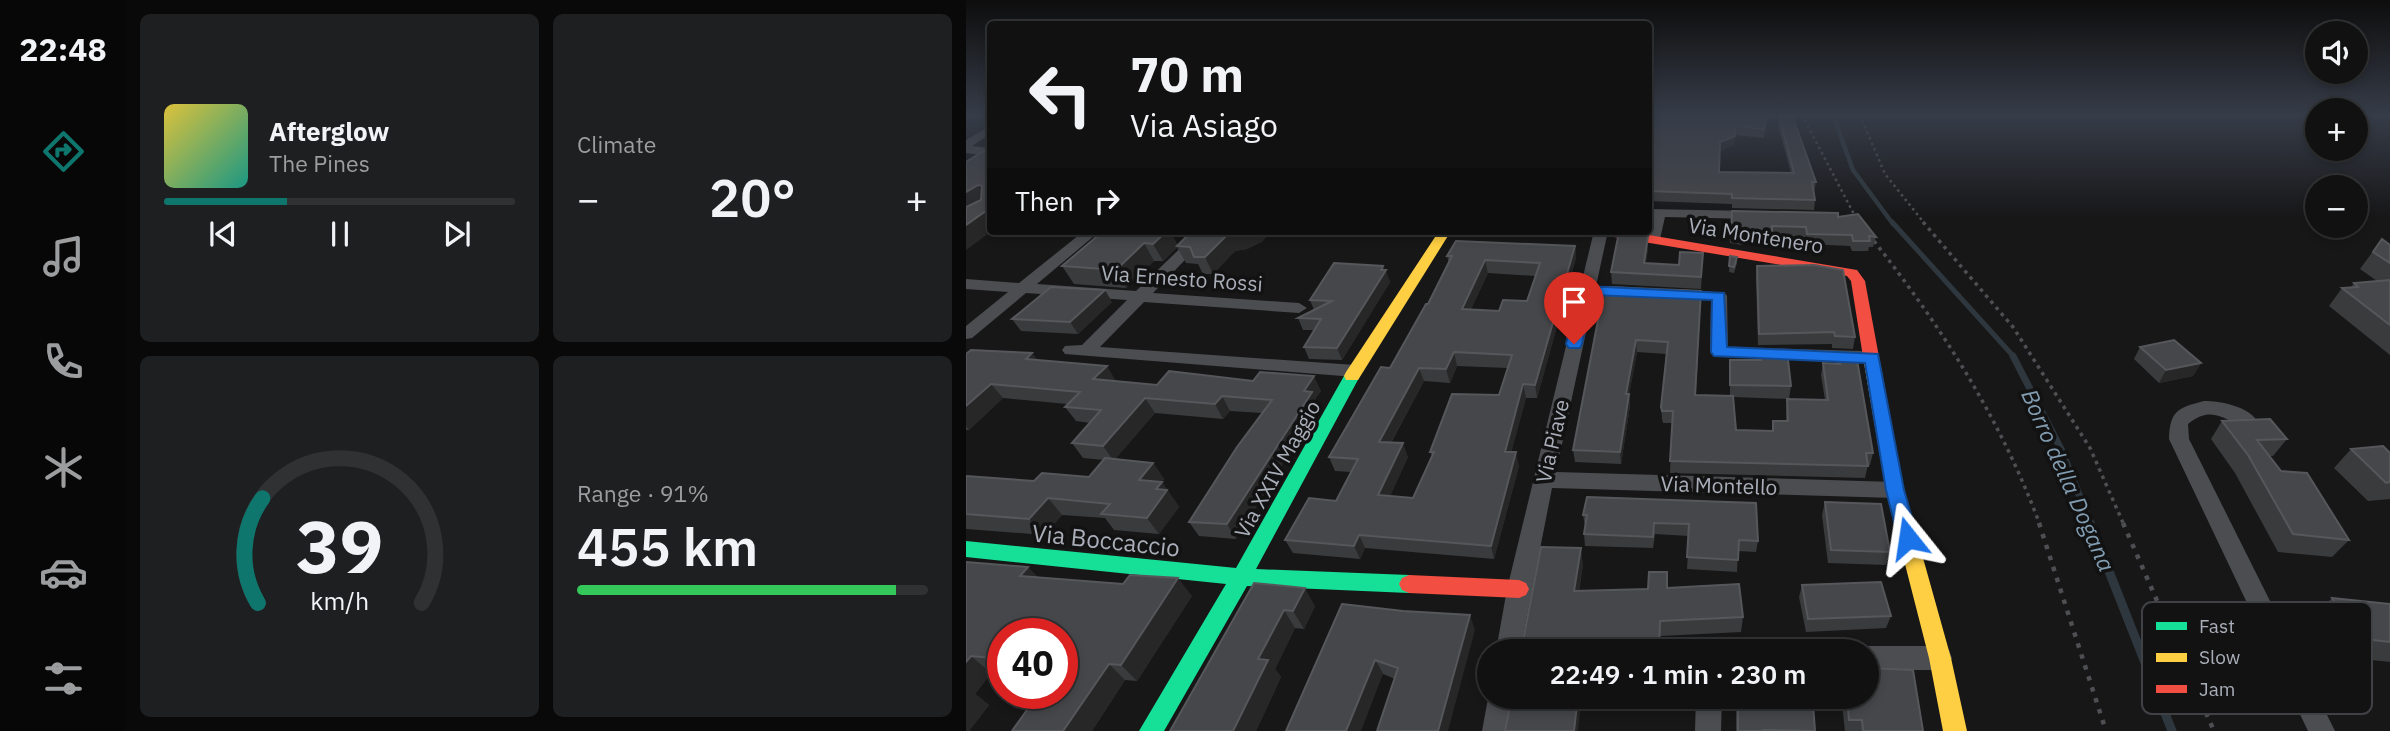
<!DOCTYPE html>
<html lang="en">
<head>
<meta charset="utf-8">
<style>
	:root { --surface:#111112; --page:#1e1f20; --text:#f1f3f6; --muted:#9c9d9f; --line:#303132; --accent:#0f766e }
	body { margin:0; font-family:"IBM Plex Sans",sans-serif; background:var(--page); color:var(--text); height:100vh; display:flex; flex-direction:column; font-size:26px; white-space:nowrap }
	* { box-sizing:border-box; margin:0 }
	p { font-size:23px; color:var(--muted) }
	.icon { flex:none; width:38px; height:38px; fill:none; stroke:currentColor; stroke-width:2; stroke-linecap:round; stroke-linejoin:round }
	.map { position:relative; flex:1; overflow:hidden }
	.side { display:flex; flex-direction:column; gap:14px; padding:14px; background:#09090a; width:840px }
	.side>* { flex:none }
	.top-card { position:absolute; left:21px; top:21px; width:665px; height:214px; border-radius:7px; box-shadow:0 4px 10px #0003,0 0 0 2px var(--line); background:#111112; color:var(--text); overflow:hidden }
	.buttons { position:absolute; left:1339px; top:21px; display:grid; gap:14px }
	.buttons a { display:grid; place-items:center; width:63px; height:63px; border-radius:50%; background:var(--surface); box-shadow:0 4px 10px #0003,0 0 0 2px var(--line); font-size:35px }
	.speed { position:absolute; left:21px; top:618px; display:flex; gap:14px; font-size:35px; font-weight:700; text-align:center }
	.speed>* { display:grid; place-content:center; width:91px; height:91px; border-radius:50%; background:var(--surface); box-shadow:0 4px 10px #0003,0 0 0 2px var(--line); line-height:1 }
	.speed .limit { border:10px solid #d22; background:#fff; color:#111 }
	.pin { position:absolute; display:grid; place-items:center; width:60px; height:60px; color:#fff; margin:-72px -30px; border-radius:50% 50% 50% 0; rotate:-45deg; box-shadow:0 0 7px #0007 }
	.pin .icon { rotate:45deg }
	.me { position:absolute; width:77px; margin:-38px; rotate:345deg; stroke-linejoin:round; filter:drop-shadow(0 0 5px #0008) }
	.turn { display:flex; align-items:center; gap:24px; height:147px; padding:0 28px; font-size:32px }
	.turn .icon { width:91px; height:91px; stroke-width:2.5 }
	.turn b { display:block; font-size:49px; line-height:60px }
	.then { display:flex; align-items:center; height:66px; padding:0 28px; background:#0003; gap:14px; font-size:26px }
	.big { font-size:52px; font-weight:600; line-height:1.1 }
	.side .widget { flex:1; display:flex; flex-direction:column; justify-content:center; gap:10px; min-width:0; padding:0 24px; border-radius:10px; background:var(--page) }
	.side .dial { align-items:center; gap:0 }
	.dial svg { height:182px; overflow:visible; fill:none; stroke:var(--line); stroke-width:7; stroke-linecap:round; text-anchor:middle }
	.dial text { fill:var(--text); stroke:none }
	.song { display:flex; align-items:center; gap:21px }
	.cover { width:84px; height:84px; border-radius:10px; background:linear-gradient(135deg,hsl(50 70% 55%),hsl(170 70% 35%)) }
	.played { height:7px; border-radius:4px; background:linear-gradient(90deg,var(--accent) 35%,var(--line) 35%) }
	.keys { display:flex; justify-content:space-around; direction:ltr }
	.heat { display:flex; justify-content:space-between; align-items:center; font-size:38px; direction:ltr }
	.charge { height:10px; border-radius:5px; background:linear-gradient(90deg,#34c759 91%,var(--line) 0) }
	.side .tiles { flex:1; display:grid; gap:14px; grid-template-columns:repeat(2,1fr) }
	.trip { position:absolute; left:511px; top:639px; width:402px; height:70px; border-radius:35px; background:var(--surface); box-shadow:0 4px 10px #0003,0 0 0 2px var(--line); font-weight:600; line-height:70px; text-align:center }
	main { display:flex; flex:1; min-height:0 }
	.tabs { display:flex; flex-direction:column; width:126px; justify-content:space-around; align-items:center; background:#070707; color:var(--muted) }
	.tabs .icon { width:49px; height:49px }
	.tabs .selected { color:var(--accent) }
	.tabs b { font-size:32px; color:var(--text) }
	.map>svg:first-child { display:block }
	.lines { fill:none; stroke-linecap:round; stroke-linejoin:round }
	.stream-far3 { stroke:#2e373d; stroke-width:4.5 }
	.stream-far2 { stroke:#2e373d; stroke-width:5 }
	.stream-far1 { stroke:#2e373d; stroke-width:7 }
	.stream { stroke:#2e373d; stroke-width:9 }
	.path-far2 { stroke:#4d4f52; stroke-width:2.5; stroke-dasharray:2.5 3.5; stroke-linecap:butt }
	.path-far1 { stroke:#4d4f52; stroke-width:3.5; stroke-dasharray:3.5 4.5; stroke-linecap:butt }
	.path { stroke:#4d4f52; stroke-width:4.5; stroke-dasharray:4.5 7; stroke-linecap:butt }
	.street { fill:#4c4d50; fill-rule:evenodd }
	.fast { fill:#16e098; fill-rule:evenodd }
	.slow { fill:#ffcf43; fill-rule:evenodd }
	.jam { fill:#f24e42; fill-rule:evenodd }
	.wall { fill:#3a3b3c; fill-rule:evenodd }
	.shaded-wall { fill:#272728 }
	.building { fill:#46474a; stroke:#56575b; stroke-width:2; fill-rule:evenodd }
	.route { fill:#1a73e8; stroke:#114b97; stroke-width:2 }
	.labels { text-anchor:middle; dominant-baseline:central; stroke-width:7; stroke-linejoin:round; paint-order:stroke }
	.street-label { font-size:21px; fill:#a9aeb8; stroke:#121213 }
	.water-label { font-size:23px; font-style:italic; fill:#829db1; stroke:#121213 }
	.near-street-label { font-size:24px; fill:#a9aeb8; stroke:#121213 }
	.key { fill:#121213; stroke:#3f4145; stroke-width:2 }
	.key-label { font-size:19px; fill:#a9aeb8 }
</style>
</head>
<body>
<main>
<nav class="tabs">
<b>22:48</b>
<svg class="icon selected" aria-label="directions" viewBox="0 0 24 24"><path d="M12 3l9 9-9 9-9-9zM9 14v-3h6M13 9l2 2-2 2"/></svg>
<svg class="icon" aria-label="music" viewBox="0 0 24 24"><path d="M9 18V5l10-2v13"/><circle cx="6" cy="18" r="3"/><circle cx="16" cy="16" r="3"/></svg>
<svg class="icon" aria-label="phone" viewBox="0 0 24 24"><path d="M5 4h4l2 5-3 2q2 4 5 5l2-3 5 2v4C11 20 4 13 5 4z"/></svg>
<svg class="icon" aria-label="climate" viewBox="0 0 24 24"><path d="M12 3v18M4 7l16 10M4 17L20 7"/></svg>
<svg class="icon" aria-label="car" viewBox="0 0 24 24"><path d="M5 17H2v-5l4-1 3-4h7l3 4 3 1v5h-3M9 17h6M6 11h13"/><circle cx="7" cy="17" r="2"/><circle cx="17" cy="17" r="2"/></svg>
<svg class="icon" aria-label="filters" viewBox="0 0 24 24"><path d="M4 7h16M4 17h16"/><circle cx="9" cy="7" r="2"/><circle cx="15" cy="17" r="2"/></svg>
</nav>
<section class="side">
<div class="tiles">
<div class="widget">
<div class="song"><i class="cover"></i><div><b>Afterglow</b><p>The Pines</p></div></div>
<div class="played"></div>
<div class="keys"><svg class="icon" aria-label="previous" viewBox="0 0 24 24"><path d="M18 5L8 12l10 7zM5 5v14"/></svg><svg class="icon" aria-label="pause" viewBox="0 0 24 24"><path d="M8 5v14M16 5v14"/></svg><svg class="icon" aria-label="next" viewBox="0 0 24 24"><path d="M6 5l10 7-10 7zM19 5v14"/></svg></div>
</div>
<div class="widget"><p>Climate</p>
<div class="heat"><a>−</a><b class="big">20°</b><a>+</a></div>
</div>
<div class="widget dial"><svg viewBox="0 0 100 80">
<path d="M14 69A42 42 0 1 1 86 69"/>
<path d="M14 69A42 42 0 0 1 16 23" stroke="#0f766e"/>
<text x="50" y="56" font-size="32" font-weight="700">39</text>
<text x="50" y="72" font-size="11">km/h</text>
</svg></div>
<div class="widget"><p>Range · 91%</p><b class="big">455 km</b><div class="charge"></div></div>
</div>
</section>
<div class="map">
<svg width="1424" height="731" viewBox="0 0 1424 731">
	<rect width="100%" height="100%" fill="#171718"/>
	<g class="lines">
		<path class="stream-far3" d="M867,115L887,170L927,224"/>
		<path class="stream-far2" d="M926,222L1049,358"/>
		<path class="stream-far1" d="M1047,356L1095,449L1125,525"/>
		<path class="stream" d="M1124,523L1206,731"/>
		<path class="path-far2" d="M836,115L890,218
			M894,115L919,174L959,224"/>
		<path class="path-far1" d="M957,222L1047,327L1124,448L1158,525
			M908,241C977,329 1035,420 1074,525"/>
		<path class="path" d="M1073,523L1140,731
			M1157,523L1248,731"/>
		<path class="street" d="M24,126V134L6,146L24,148V156L0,153V140Z
			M682,209L787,211L794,215L787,219L699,217L694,239L687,243L680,239L685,217H682Z
			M118,231H134L71,284L170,291L232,231H247L187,293L333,303L341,308L333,313L178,302L134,347L389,365L398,371L389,377L99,354L96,350L99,346L116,345L161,300L60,293L6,338L0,339V326L42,292L0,289V279L53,283Z
			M628,231H642L630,286L665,287L673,292L665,297L628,295L590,472L929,482L936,484L939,490L936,496L929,498L586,488L554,651H530L541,589Z
			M714,289L759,293L761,296L762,347L895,351L904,357L895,363L747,356L744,352L745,300L708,297L706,294L708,291Z
			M1238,401C1254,401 1282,406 1291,421L1289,426L1282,428C1258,421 1247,404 1222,424L1223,439L1369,731H1342L1203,439C1204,410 1212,408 1238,401Z
			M901,646H974L983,650L986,658L983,666L974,670H901V651H892Z
			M523,693V696H548L542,731H516Z
			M730,696H756L755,731H729Z"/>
		<path class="fast" d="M386,371L394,376L290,569L443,575L450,578L453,584L450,590L443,593L281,586L198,731H173L260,584L0,557V541L270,568L378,376Z"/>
		<path class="slow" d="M473,231H485L392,380H380L378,376L380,372Z
			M905,352L913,357L938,490L985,658L1001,731H977L963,658L920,490L897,357Z"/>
		<path class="jam" d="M630,231H659L891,270L899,281L913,357L905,362L897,357L885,281L881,276L636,235Z
			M443,575L553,580L560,583L563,589L560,595L553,598L443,593L436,590L433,584L436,578Z"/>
	</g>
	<path class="wall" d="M682,115H803L798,138L769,135L768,145L754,151L753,172L825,173L812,125L813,116L850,182L848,192L849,200L848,210L766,208V204L682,201Z
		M766,211L872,217L910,237L907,247H903L902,251H886L884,246L840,244L839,237L806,236L805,243L778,242L777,245L764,243Z
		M156,231H204L212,246L297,241L281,249L269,251L247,274H237L232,264L220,263L211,247L197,261H188L160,288L108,284L96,266L156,234Z
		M418,231H451L447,237L419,236Z
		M1416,239L1424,245V355L1363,306L1376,288L1385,287L1388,283L1411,281L1394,269Z
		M609,246L610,258L571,398H560L545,452L553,466L528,559L399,548L394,559L327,553L319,540L370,501L385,472L369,471L363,457L424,368L462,304L483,263L481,256ZM522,273L570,276L561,301L533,311L505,309ZM491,366L541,368L533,395L464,452L466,456L447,498L424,496L442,457L425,443L458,381L484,383Z
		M682,248L680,263L713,265L737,253L735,289L646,284L645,272Z
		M764,256L771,257V263L768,273L763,272Z
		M417,266L424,282L376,360L343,359L338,347L348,330H337L332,318L348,310L344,300Z
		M791,266L889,337L887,349L866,348V344L792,345L790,277Z
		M735,291L730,395L764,396V360H793L794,350L825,386L823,399L767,397L770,430L806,431L807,421H820V411L821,399L859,400L855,375L857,363L870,364L872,353L907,453L904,465H902L899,478L704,473L706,423H697L696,419L695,407L700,354L671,352L663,394L664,406L655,464L609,462L607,450L637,294Z
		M146,302L112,334L55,331L46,319Z
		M1174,347L1235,363L1227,376L1193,383L1168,359Z
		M66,353L71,360L150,381H149L191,385L355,391L349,399L352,407L270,539L233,536L223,522L296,413L264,411L257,419L189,413L149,459L187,463L198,479L196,482L213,507L193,534L148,530L139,518L96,515L78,535L0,529V476L68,481L123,477L138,460L117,458L106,443L124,423L110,421L99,407L101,404L37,398L3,430H0V354Z
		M1256,421L1321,439L1307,456H1304L1315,471L1383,540L1366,557L1312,552L1269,473L1245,439Z
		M1385,449L1424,453V499L1402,501L1368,468Z
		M621,497L792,541L790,552L772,551L771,572L721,569L723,536L689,534L687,548L619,546L618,534L619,526L617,515Z
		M859,502L924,552L920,565L862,563L856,515Z
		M0,562L73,578L226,596L171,681L159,680L126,731H46L67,701H65L55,693H96L37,634V674L25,673L9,694L23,705L3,731Z
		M617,564L613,591L702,588L777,617L775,632L695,636L555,651Z
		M288,583L349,606L338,629L329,628L309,669L315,677L290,731H204Z
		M836,585L925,616L920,628L840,632L833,597Z
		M1366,598L1424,604V662L1368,656L1348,616Z
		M376,604L509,630L429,679L417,674Z
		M655,696H688L687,698Z
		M770,696H837L838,705L849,731H770Z
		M875,696H901L957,731H879Z"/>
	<path class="shaded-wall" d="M801,115H803L798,138V129Z
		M769,136L768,145L754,151V142Z
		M12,185L23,201L0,214V192Z
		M24,208V231H26L0,250V225Z
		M201,231H204L212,247L197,261L187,244Z
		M277,231H305L297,241L281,249L269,251L247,274L239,257L261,235Z
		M445,231H451L447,237Z
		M682,236V248L678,275V263Z
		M178,243L188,261L160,288L150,270Z
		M609,246L610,258L571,398L569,385Z
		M519,260L522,273L499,322L496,309Z
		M417,266L419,271L420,270L424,282L376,360L371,348Z
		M139,290L146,302L112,334L104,322Z
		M670,340L671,352L661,406L660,394Z
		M488,352L491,366L484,383L480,369Z
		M66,353L77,368L60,359Z
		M1235,363L1227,376L1193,383L1200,370Z
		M141,366L150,381L137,394L127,379Z
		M453,368L458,381L418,455L413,442Z
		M348,376L355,391L349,399L352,407L270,539L261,524L338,391Z
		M25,384L37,398L3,430L0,426V406Z
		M557,384L560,398L542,465L539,452Z
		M663,394L664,406L655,464L654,452Z
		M256,396L264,411L257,419L249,404Z
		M179,398L189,413L148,461L137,446Z
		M437,443L442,457L418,509L412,495Z
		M550,452L553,466L528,559L525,546Z
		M187,463L198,479L196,482L213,507L193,534L181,518L173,480Z
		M82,498L96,515L78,535L63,519Z
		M393,535L399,548L394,559L388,546Z
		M615,548L617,564L610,606L608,591Z
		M62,567L79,584L54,576Z
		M212,578L226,596L171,681L155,665Z
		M339,588L349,606L338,629L327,611Z
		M318,610L329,628L309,669L315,677L290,731H267L292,659Z
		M504,615L509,630L482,731H472Z
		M5,656L25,673L9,694L23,705L3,731H0V662Z
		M409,660L417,674L395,731H380Z
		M143,664L159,680L126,731H97Z
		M612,696H616L612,731H608Z"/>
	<path class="building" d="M682,115H801L798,129L768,126L769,136L754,142L753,172L828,173L813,116L826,115L850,182H846L849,200L766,198V194L682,191Z
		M16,152H24V208L0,225V207L15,200L16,186L12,185L0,192V162Z
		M766,211L872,213V217L892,214L910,237L903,236L904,241H887L886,235L841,234L840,227L806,226V233L779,232L777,235L765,233Z
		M156,231H201L187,244L178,243L150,270L96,266L135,233L156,234Z
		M226,231H277L274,233L261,235L239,257H228L224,247L211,246Z
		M653,232L682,236L678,263L713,265L714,252L737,253L735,277L645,272Z
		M1416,239L1424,245V263L1407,252Z
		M490,241L609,246L569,385L557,384L539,452H550L525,546L393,535L388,546L319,540L343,498L370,501L392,459L363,457L415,367L424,368L460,304H462L486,256H481ZM519,260L574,263L561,301L537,300L533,311L496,309ZM488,352L546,355L533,395L486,394L464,452H468L447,498L412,495L437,443L413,442L453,368L480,369Z
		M764,256L771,257L768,267L763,266Z
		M368,263L417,266L415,270H420L371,348L338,347L355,319L332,318L366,301L344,300Z
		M848,265L877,270L889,337L869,336L868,332L793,334L791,266Z
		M1424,280V325L1376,288L1392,287L1388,283Z
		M85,287L139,290L104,322L46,319Z
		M642,287L735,291L729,395L767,396L770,430L807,431V421H822L821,399L862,400L857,363L874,364L872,353L890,354L907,453H900L902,466L704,461L707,411H696L695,407L702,342L670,340L660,394H663L654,452L607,450L637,294H641Z
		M1208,340L1235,363L1200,370L1174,347Z
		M5,350L66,353L60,359L141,366L127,379L191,385L203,371L287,381L294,372L348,376L338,391L346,392L261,524L223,522L271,447L306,400L256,396L249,404L179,398L137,446L106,443L135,410L99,407L114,392L25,384L0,406V354Z
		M794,350L821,351L825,386L764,385V360H795Z
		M1304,419L1321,439L1291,440L1315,471L1341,473L1383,540L1327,534L1282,455L1256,421Z
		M1417,446L1424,453V482L1420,483L1385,449Z
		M139,458L187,463L173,480L196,482L190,489L201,490L181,518L135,514L144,504L82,498L63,519L0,514V476L68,481L76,473L123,477Z
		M621,497L790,503L792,541L773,540L772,560L721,557L723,524L688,523L687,537L618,534L621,515H617Z
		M859,502L915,504L924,552L865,550Z
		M575,547L615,548L608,591L682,589L683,572H701V588L773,584L777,617L694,621L693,651H555Z
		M0,562L62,567L54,576L157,584L164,575L212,578L155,665L143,664L97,731H46L73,693H96V634H37V659L5,656L0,662Z
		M915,582L925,616L842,619L836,585Z
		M288,583L339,588L327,611L318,610L292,659L302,660L267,731H204Z
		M1366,598L1424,604V642L1389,638Z
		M376,604L437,611L504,615L472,731H411L432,668L409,660L380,731H320Z
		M901,668L947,670L957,731H897L896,720H883L881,696H901Z
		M546,696H612L608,731H539Z
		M772,696H837L838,705L847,704L849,731L797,730V731H772Z"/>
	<linearGradient id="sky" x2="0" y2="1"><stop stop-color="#0d0d0d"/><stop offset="0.53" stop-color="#363c48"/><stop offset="1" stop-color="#363c48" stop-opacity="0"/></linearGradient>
	<rect width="1424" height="217" fill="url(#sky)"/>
	<path class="route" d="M620,286L758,293L761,347L912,354L938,490L952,538L949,544L942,546L935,544L932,538L920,490L899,363L748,356L745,352L746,300L627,295L616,344L614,348H603L600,344L613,290Z"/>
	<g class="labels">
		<g class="street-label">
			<text transform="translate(790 235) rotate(9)">Via Montenero</text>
			<text transform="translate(216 278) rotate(4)">Via Ernesto Rossi</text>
			<text transform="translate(586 441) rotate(-77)">Via Piave</text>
			<text transform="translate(311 469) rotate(-61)">Via XXIV Maggio</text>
			<text transform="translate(753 485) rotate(2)">Via Montello</text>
		</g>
		<g class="water-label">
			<text transform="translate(1103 480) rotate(66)">Borro della Dogana</text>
		</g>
		<g class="near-street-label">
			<text transform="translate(140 540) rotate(6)">Via Boccaccio</text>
		</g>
	</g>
	<rect x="1176" y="602" width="230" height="112" rx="10" class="key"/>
	<rect x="1190" y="622" width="31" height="8" fill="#16e098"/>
	<rect x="1190" y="653" width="31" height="9" fill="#ffcf43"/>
	<rect x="1190" y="685" width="31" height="8" fill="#f24e42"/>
	<g class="key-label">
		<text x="1233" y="633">Fast</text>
		<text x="1233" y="664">Slow</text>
		<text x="1233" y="696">Jam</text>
	</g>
</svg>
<div class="buttons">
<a><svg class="icon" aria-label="sound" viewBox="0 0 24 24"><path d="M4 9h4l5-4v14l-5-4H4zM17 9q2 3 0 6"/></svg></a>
<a>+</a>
<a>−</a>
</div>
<div class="speed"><div class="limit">40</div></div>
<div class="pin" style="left:608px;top:344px;background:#d93025"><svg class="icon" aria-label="arrive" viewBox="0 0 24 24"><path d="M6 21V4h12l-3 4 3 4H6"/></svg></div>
<svg class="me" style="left:942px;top:538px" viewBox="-20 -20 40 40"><path d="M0-17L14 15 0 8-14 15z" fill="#1a73e8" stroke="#fff" stroke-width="4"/></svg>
<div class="trip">22:49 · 1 min · 230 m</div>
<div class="top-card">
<div class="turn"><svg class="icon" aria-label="left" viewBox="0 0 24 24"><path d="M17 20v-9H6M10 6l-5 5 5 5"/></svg><div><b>70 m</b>Via Asiago</div></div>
<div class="then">Then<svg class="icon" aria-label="right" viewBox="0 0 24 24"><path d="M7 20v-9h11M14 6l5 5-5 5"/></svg></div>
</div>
</div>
</main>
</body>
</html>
